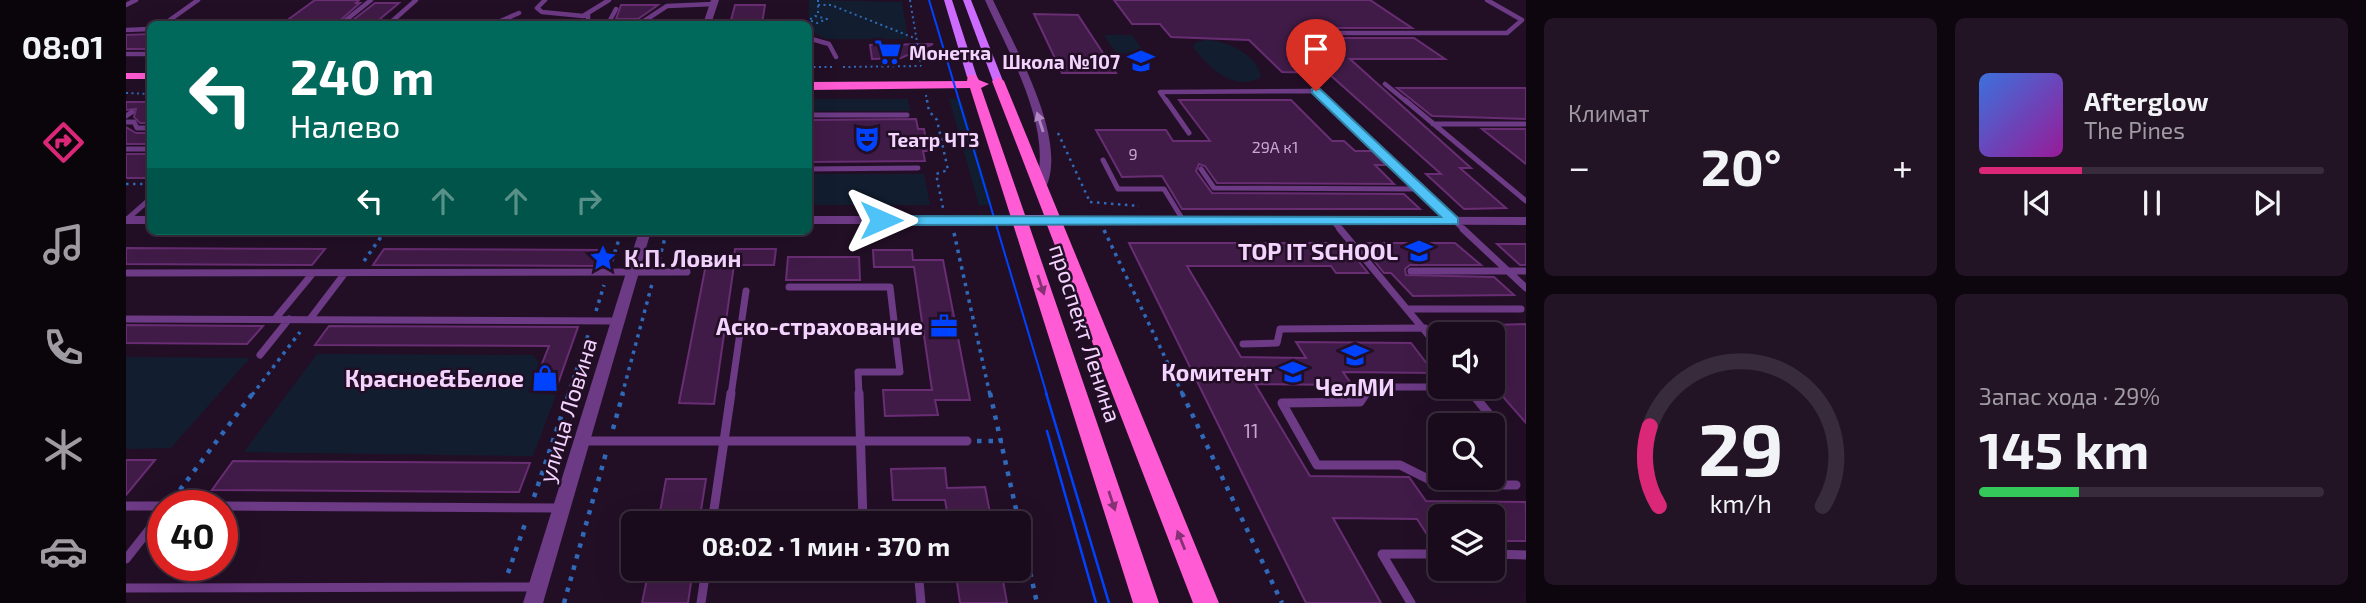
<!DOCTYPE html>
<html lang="ru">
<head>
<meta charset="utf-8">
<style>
	:root { --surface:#1a0b1c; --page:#231425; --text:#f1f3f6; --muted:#9f9ba3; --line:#382b3b; --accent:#db2777 }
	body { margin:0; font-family:"Exo 2",sans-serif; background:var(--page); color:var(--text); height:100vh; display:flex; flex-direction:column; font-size:26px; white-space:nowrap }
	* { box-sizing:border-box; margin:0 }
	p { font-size:23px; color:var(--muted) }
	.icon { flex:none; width:38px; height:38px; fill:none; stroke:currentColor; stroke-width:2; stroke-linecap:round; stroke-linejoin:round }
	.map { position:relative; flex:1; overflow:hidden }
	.side { display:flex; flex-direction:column; gap:18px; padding:18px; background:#0e060f; width:840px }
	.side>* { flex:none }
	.guide { position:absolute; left:21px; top:21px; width:665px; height:214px; border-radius:10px; box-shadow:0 7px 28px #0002,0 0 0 2px var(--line); background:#00695c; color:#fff; overflow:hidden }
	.tools { position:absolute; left:1302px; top:322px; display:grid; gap:14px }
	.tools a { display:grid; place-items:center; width:77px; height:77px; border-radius:10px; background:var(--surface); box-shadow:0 7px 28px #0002,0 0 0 2px var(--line); font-size:35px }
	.speed { position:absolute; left:21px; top:490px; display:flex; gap:14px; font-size:35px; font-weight:700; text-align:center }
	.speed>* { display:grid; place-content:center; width:91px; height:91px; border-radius:50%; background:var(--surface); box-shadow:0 7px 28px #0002,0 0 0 2px var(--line); line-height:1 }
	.speed .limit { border:10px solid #d22; background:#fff; color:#111 }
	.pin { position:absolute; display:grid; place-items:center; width:60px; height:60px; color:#fff; margin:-72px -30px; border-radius:50% 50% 50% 0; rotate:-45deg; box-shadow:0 0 7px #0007 }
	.pin .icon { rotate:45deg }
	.me { position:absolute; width:77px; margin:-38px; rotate:90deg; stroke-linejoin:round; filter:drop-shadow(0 0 5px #0008) }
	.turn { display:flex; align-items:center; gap:24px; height:147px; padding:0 28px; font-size:32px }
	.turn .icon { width:91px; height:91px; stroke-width:2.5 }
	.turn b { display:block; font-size:49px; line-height:60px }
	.lanes { display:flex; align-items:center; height:66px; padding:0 28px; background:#0003; justify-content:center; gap:35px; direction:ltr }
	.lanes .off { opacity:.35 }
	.big { font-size:52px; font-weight:700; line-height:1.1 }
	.side .card { flex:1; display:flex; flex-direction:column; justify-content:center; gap:10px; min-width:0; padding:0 24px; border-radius:10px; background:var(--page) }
	.side .dial { align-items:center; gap:0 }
	.dial svg { height:182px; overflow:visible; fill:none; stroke:var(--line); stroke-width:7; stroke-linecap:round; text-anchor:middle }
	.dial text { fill:var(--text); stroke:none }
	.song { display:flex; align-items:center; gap:21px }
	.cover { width:84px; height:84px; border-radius:10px; background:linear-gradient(135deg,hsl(220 70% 55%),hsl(300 70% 35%)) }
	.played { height:7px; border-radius:4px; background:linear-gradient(90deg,var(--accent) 30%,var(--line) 30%) }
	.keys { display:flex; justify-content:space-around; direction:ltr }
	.heat { display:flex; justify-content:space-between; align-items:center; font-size:38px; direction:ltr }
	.charge { height:10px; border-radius:5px; background:linear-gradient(90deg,#34c759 29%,var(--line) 0) }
	.side .tiles { flex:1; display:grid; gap:18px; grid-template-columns:repeat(2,1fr) }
	.trip { position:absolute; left:495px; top:511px; width:410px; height:70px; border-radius:10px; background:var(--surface); box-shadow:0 7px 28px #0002,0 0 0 2px var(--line); font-weight:700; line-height:70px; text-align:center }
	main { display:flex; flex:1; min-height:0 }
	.menu { display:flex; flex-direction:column; width:126px; justify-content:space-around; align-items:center; background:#0a040b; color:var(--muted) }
	.menu .icon { width:49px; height:49px }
	.menu .on { color:var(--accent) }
	.menu b { font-size:32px; color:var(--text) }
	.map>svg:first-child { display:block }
	.green { fill:#121e30 }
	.building { fill:#401b47; stroke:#682d73; stroke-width:2 }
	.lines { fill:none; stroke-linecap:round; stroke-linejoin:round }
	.path-far3 { stroke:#2f69b8; stroke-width:2; stroke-dasharray:2 3.5; stroke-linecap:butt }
	.path-far2 { stroke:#2f69b8; stroke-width:2.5; stroke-dasharray:2.5 4.5; stroke-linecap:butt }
	.path-far1 { stroke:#2f69b8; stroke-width:3.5; stroke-dasharray:3.5 5; stroke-linecap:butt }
	.path { stroke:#2f69b8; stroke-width:4.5; stroke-dasharray:4.5 7; stroke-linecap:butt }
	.service-far3 { stroke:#6d3a85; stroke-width:4.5 }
	.service-far2 { stroke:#6d3a85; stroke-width:5 }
	.service-far1 { stroke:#6d3a85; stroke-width:7 }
	.service { stroke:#6d3a85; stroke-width:9 }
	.minor { fill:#6d3a85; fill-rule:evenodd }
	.tertiary { fill:#6d3a85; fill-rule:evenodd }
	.secondary { fill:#cd6bff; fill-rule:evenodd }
	.primary { fill:#ff5bd4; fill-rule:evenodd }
	.tram-far1 { stroke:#0043ff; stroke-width:2 }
	.tram { stroke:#0043ff; stroke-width:2.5 }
	.oneway { fill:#b087c2 }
	.oneway2 { fill:#853174 }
	.route { fill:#4fc3f7; stroke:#337fa1; stroke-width:2 }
	.labels { text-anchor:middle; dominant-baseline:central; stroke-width:5; stroke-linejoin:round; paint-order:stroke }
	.far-number-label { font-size:16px; fill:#c7a6d1 }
	.far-poi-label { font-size:19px; font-weight:bold; fill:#f4d4ff; stroke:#220f26; text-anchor:start }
	.number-label { font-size:19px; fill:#c7a6d1 }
	.poi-label { font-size:23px; font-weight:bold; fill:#f4d4ff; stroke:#220f26; text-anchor:end }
	.street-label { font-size:23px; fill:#f4d4ff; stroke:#220f26 }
</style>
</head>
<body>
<main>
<nav class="menu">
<b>08:01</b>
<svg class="icon on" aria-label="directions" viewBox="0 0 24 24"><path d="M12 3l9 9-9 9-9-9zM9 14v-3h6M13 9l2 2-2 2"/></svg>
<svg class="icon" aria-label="music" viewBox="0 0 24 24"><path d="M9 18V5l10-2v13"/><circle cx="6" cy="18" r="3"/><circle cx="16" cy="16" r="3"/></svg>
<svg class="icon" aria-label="phone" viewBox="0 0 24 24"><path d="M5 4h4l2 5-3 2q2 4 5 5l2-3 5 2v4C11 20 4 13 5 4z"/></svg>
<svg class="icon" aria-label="climate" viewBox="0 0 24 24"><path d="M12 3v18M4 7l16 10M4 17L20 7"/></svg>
<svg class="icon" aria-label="car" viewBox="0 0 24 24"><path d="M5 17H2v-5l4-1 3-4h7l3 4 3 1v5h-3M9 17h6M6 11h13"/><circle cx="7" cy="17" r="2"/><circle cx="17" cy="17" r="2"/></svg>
</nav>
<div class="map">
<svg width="1400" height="603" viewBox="0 0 1400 603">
	<rect width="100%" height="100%" fill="#220f26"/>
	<path class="green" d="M683,0L776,2L782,39H700L683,30Z
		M978,35H1006L1019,54L990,53Z
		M1081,40C1101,41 1132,55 1135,77C1107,93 1083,67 1067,47L1070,42Z
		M823,98L834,100L837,106L866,204L853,206Z
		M683,99H782L784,111H683Z
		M683,174H798L804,205H683Z
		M191,354L407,355L413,363L402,392L430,395L407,456L118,452Z
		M0,357L124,358L45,448L0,449Z"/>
	<path class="building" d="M189,0H233L230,3H234L210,24H156Z
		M988,0H1244L1286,28H1178L1174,35L1178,38H1288L1319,59H1224L1345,168H1334L1380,208L1338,209L1300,174H1315L1202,73L1156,72L1123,40L1045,37L1034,24H1006Z
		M249,3H273L248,24H222Z
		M495,5H532L512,19H490Z
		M609,5H639L636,24H604Z
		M908,14L952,15L990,73H936Z
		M24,34V49H0V35Z
		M807,44L775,58L746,59L744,45Z
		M1271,88H1400V119L1306,116Z
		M1053,100H1165L1206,141H1218L1229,151H1246L1260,165H1249L1268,184L1091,183L1079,166L1073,164L1070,171L1086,193L1278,194L1294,209H1056L1036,176L996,177L970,130H1040L1047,141H1084Z
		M0,102H24V123H14L8,117L10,109L0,110Z
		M790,119L792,129H798L802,151H797L799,161L682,162V120Z
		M0,127L10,133H24V144H0Z
		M1356,129H1400V164Z
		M0,154H24V178H0Z
		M1003,243H1218L1242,273H1210L1205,266H1061L1115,357L1180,358L1170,342L1285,343L1308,373L1217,372L1226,385L1129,384L1184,476L1283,477L1300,501L1400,502V541H1367V516H1314V547H1309L1291,519L1207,518L1255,603H1180Z
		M1234,243H1329L1355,265H1284L1279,269L1280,275L1368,277L1388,295L1287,296L1265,273H1258Z
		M1371,244H1400V265H1394Z
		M0,248L199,249L186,265L0,264Z
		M258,249L480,250L474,266L247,265Z
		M609,249H650L648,265H608L588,404L553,403L581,259H608Z
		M747,250H786L787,260H817L844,400H809L812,415L759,416L757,390H806L788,267H748Z
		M662,257H733L734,280H660Z
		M1400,324V423L1372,391H1367V325Z
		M0,325L137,326L121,344L0,343Z
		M203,326L452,327L430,389H406L423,346L189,345Z
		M0,460H29L0,495Z
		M107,461L404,463L393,492L86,490Z
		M819,468L821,488L859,487L866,523H823L819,500H767L765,469Z
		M540,479H580L573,523H532Z
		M523,569H567L562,603H516Z
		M829,569H875L881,603H834Z"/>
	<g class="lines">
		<path class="path-far3" d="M692,0V16
			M784,0L795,66
			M692,5H705L791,39
			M689,16L701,19L691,23L683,20Z
			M793,54H809
			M682,67H706
			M717,67L795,66
			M0,93L24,94
			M800,95L801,102"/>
		<path class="path-far2" d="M801,100L803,111L811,120L822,170L810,174L817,208
			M932,133L964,202
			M0,184H24
			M964,202L1013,206"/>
		<path class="path-far1" d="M978,230L1057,395
			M27,233H505
			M531,233H680
			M828,233L864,395
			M533,260L540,234
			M238,261L257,234
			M486,261L495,233
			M470,311L478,285
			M126,395L174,332
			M442,395L463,332
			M496,395L526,284"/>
		<path class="path" d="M864,393L911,603
			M1056,393L1156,603
			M487,429L497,393
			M851,441H877
			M408,497L443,393
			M47,499L127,393
			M382,573L400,521
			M438,603L480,453"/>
		<path class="service-far3" d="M72,0L41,22H94
			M290,0L264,23H370L393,13
			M419,0L411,8L416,12L457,16L483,0
			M0,5L10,0
			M490,9L482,24H518
			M462,14V20L470,23
			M515,23L541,6L588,4
			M215,24L245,0
			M0,30L24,29
			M1178,33H1381L1396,20L1361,0
			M682,38L703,44L710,57
			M0,54H24
			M1259,84L1281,102
			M1041,102L1034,92L1190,91L1202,102"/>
		<path class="service-far2" d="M1040,100L1063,133
			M1200,100L1339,231
			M1279,100L1400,201
			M682,115H781
			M0,116L6,112
			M0,122H8L11,128H24
			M1307,124H1400
			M0,149H24
			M977,160L992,189H1038L1057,220
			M682,169L792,168
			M1075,169L1088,188L1293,189
			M0,220L24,199
			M1207,221L1215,231"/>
		<path class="service-far1" d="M1214,229L1314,349
			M1337,229L1400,288
			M1285,271H1400
			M0,273L561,272
			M663,287H764L774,372H732L733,395
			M1283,309H1395
			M0,319L491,321
			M149,319L187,273
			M184,319L219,273
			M1117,344L1151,343L1154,329L1299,328
			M134,355L163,319
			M1341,387L1348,395
			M605,395L620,291
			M1239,395L1244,387H1341"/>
		<path class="service" d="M733,393L737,521L788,523
			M1240,393L1234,402L1156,403L1191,465H1274L1314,485H1390
			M1346,393L1367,419
			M456,441H841
			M0,506H37
			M96,506L435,508
			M586,523L605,393
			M1367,554L1400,555
			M0,559L37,512
			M792,569L795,603
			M0,588L409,587
			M575,603L580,569
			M1285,603L1256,554H1314"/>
		<path class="minor" d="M859,0H867C888,46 944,141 919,189L915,190L909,187C929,130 882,52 859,0Z"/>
		<path class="tertiary" d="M585,0H593L585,24H577Z
			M0,216H24V224H0Z
			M682,216H893L899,220L893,224H682Z
			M928,216L1400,217V225L924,223L922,220L924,217Z
			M513,231H525L417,603H397Z"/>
		<path class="secondary" d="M818,0H826L851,77L849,79L841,77Z
			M837,0H845L877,81L875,83L867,81Z"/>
		<path class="primary" d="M0,73H24V79H0Z
			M842,75H850L853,80L863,84L855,88L899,215H918L866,81L872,77L878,81L1093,603H1067L921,225H903L1033,603H1007L844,88L682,90V82L841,81Z"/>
		<path class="tram-far1" d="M803,0L921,395"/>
		<path class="tram" d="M920,393L983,603
			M921,431L970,603"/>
	</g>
	<defs><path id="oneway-solid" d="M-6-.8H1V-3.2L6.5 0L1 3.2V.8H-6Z" transform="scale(1.75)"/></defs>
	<use class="oneway" href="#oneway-solid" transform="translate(914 122) rotate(-108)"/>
	<g class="oneway2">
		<use href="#oneway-solid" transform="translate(915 285) rotate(72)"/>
		<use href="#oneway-solid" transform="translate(986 501) rotate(72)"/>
		<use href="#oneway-solid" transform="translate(1055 540) rotate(-112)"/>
	</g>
	<path class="route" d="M1186,89H1194L1332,218V224L755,225L748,220L755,216L1315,217L1186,93Z"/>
	<defs>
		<symbol id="supermarket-bare" viewBox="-9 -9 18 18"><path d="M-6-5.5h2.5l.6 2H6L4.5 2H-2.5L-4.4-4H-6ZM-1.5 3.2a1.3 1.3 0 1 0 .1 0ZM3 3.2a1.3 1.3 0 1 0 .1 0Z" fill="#0043ff" stroke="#220f26" stroke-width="2.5" paint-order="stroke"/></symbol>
		<symbol id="school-bare" viewBox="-9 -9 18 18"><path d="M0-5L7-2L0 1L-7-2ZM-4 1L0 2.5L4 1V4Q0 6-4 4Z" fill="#0043ff" stroke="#220f26" stroke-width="2.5" paint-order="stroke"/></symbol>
		<symbol id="theatre-bare" viewBox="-9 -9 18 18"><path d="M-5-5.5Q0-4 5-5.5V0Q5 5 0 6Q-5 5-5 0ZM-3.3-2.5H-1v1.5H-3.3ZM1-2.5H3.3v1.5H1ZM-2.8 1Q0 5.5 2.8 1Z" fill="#0043ff" stroke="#220f26" stroke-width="2.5" paint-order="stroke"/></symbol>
		<symbol id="sight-bare" viewBox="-9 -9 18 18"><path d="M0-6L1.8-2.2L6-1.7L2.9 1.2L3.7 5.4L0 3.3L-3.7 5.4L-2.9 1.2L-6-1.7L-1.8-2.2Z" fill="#0043ff" stroke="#220f26" stroke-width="2.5" paint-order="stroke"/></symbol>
		<symbol id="office-bare" viewBox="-9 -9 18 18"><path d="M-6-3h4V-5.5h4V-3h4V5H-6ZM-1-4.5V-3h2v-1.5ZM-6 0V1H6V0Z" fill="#0043ff" stroke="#220f26" stroke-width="2.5" paint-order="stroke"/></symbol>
		<symbol id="university-bare" viewBox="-9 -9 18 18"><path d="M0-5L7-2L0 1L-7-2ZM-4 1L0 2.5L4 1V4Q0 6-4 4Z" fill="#0043ff" stroke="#220f26" stroke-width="2.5" paint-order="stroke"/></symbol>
		<symbol id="shop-bare" viewBox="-9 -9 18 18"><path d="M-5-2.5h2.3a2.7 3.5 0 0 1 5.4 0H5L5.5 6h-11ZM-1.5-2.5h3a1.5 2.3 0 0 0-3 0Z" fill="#0043ff" stroke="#220f26" stroke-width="2.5" paint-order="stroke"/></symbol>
	</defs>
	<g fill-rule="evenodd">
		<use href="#supermarket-bare" x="743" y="33" width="38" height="38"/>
		<use href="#school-bare" x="996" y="42" width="38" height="38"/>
		<use href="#theatre-bare" x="722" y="120" width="38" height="38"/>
		<use href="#school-bare" x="1274" y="232" width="38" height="38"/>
		<use href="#sight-bare" x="458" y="239" width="38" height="38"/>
		<use href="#office-bare" x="799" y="307" width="38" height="38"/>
		<use href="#university-bare" x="1210" y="336" width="38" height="38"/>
		<use href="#university-bare" x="1148" y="353" width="38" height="38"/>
		<use href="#shop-bare" x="400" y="359" width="38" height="38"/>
	</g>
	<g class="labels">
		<g class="far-number-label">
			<text x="1149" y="146">29А к1</text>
			<text x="1007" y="153">9</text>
		</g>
		<g class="far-poi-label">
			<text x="783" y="52">Монетка</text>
			<text x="994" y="61" text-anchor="end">Школа №107</text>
			<text x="762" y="139">Театр ЧТЗ</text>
		</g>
		<g class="number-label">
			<text x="1125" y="430">11</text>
		</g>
		<g class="poi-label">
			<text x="1272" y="251">TOP IT SCHOOL</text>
			<text x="498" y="258" text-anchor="start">К.П. Ловин</text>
			<text x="797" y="326">Аско-страхование</text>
			<text x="1146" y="372">Комитент</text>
			<text x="398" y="378">Красное&amp;Белое</text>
			<text x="1229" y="387" text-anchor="middle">ЧелМИ</text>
		</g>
		<g class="street-label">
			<text transform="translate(960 333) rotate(72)">проспект Ленина</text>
			<text transform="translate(441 410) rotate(-73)">улица Ловина</text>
		</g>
	</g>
</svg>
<div class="tools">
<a><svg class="icon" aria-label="sound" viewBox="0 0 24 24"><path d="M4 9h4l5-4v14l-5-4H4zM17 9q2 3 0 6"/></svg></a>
<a><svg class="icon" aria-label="search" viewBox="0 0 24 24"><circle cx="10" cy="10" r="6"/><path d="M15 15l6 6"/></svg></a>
<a><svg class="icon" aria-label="layers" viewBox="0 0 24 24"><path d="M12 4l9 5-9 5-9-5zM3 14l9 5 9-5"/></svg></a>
</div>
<div class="speed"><div class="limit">40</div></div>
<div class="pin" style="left:1190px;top:91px;background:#d93025"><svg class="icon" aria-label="arrive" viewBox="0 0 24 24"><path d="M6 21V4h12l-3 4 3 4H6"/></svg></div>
<svg class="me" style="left:755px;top:220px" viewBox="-20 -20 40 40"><path d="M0-17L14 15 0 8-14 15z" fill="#4fc3f7" stroke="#fff" stroke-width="4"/></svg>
<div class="trip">08:02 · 1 мин · 370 m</div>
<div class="guide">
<div class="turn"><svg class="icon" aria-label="left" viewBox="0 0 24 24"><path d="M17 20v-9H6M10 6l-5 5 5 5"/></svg><div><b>240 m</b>Налево</div></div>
<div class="lanes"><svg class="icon" aria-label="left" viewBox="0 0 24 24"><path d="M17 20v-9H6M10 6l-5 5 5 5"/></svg><svg class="icon off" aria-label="ahead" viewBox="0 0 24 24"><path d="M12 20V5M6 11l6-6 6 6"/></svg><svg class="icon off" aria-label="ahead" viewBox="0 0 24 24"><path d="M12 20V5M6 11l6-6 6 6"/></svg><svg class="icon off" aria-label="right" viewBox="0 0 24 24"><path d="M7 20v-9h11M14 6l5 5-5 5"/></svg></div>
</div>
</div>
<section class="side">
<div class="tiles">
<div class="card"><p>Климат</p>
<div class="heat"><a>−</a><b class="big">20°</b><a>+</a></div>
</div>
<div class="card">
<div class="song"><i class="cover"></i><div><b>Afterglow</b><p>The Pines</p></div></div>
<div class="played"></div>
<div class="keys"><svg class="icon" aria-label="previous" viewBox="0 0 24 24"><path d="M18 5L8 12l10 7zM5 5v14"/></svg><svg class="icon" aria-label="pause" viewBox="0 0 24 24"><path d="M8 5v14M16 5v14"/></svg><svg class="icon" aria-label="next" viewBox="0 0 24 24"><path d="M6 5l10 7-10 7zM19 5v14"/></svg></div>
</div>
<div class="card dial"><svg viewBox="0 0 100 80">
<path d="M14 69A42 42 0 1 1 86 69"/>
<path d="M14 69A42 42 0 0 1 10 34" stroke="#db2777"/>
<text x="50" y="56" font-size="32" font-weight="700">29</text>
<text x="50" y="72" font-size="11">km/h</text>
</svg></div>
<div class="card"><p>Запас хода · 29%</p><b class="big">145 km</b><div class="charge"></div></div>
</div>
</section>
</main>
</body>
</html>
